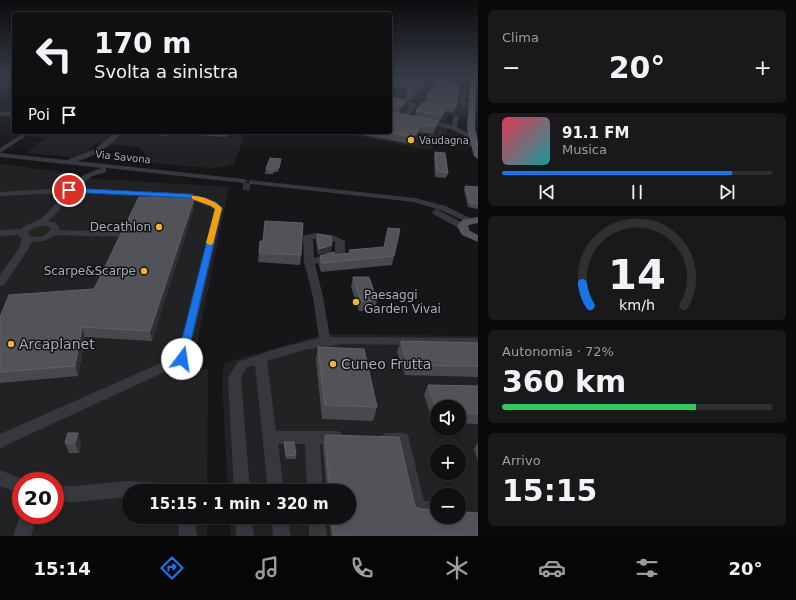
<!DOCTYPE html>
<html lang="it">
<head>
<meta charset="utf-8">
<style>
	:root { --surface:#101012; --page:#19191b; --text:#f1f3f6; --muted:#9c9d9f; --line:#303032; --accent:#1a73e8 }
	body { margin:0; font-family:"DejaVu Sans",sans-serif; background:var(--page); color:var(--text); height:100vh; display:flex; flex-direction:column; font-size:15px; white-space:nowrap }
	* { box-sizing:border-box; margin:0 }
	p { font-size:13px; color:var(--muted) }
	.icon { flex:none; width:22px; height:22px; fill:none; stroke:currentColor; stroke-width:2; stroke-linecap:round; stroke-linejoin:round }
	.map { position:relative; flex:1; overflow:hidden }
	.details { display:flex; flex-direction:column; gap:10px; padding:10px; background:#09090a; width:318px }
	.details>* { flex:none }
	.banner { position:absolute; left:12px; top:12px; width:380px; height:122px; border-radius:4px; box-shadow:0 2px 6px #0003,0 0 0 1px var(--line); background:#101012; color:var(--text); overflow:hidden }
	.buttons { position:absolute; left:430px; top:400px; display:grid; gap:8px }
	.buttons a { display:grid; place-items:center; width:36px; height:36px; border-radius:50%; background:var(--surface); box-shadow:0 2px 6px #0003,0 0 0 1px var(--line); font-size:20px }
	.speed { position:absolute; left:12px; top:472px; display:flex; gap:8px; font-size:20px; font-weight:700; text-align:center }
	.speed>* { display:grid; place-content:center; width:52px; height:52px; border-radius:50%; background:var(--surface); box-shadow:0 2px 6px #0003,0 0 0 1px var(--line); line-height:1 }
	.speed .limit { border:6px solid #d22; background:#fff; color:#111 }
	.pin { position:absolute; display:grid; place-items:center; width:34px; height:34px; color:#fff; margin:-17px; border:2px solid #fff; border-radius:50%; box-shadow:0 1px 4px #0007 }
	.me { position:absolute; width:44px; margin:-22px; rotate:14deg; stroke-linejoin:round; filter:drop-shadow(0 0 3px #0008) }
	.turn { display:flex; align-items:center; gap:14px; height:84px; padding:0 16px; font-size:18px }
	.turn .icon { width:52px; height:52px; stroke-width:2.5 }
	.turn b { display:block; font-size:28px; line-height:34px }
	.then { display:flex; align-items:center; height:38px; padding:0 16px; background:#0003; gap:8px; font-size:15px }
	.big { font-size:30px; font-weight:600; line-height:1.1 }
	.details .tile { flex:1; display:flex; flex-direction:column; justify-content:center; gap:6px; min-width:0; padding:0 14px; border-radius:6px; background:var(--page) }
	.details .dial { align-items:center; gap:0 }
	.dial svg { height:104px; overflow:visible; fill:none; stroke:var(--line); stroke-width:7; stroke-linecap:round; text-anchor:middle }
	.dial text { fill:var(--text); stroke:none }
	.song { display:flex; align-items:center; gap:12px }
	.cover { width:48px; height:48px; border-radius:6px; background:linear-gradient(135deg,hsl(350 70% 55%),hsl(180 70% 35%)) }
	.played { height:4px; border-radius:2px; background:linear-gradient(90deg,var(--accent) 85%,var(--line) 85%) }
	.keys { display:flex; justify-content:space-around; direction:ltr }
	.heat { display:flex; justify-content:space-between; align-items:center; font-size:22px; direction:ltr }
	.charge { height:6px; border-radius:3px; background:linear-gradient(90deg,#34c759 72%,var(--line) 0) }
	.trip { position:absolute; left:122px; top:484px; width:234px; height:40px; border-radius:20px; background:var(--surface); box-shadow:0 2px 6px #0003,0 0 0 1px var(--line); font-weight:600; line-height:40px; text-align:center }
	.tabs { display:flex; height:64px; justify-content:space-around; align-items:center; background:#060607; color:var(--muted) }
	.tabs .icon { width:28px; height:28px }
	.tabs .on { color:var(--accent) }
	.tabs b { font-size:18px; color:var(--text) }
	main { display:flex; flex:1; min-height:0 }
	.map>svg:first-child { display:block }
	.built { fill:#222225; fill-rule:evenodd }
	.green { fill:#1e261f }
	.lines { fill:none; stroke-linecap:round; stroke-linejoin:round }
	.minor-tunnel { stroke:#333438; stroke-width:7; stroke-dasharray:7 3.5; stroke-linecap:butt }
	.minor { fill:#37383d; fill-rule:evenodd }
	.major { fill:#53555c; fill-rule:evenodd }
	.wall { fill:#47494d }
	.shaded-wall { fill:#2f3033 }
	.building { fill:#525359; stroke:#5f6168 }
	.route { fill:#1a73e8; stroke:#114b97 }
	.slow { fill:#f59e0b }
	.poi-dot { fill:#f2b134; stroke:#111113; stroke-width:1.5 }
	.labels { text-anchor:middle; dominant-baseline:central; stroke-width:3; stroke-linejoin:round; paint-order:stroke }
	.far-poi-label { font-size:10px; fill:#a8adb8; stroke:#111113; text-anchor:start }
	.far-street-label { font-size:10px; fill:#a8adb8; stroke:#111113 }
	.poi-label { font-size:12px; fill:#a8adb8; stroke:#111113; text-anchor:end }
	.near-poi-label { font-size:14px; fill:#a8adb8; stroke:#111113; text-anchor:start }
</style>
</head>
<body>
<main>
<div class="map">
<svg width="478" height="536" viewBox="0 0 478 536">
	<rect width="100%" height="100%" fill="#161618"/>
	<path class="built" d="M390,78L449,80L453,87H467L465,96L467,117L448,115L445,138L437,139L431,150L336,132H390Z
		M33,132H246L234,164L223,167L210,168L152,163L139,147L96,143L83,156L77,158L26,153L46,138L28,136Z
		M0,164L69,173L85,178L229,187L192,368L208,370L207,491H129V517H207V536H0ZM21,481H55V515H21Z
		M330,334L478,336V536H230V517H349V491H228L222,381L224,363L318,336ZM437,407H459V429H437ZM437,451H459V473H437ZM437,495H459V517H437Z"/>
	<path class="green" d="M38,226L47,227L49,231C44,236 37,238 30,235L29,232L32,229Z"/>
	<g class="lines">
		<path class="minor-tunnel" d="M243,186L250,187"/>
		<path class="minor" d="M415,78H460L442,80L417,79Z
			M462,94L474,96L475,97L472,99L465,98V103L474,104V106L460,105L459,96Z
			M390,97L416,104L417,105L406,119H402L401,118L410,106L390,101Z
			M0,111L14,113V117L0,115Z
			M456,115L459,117L457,127L475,137V139H471L450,129L422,122L425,120L452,125L453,117Z
			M25,132H32L0,153L67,160L95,149L116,132H123C111,146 95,157 77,161L244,179L248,181L244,183L106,168V172L93,176L76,188L189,194L216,202L223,208L188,359L186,362L0,448V434L177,356L215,209L188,198L72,193L58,211L48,221L56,223L59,228V230L119,232L124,235L122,237L56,235L44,241L31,242L29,248L4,285L0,286V275L19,248L22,239L18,235L0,236V230L21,229C26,224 32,224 38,220C49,214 56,203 64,193L0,196V192L68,188C77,177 89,172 102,168L0,157V148ZM45,226L51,228C46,237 36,240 28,234C31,227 38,226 45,226Z
			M429,135L475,143L478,146L475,147L430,139L426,142H422V140Z
			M249,180L415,198L446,206L474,220L470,223L467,222L440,210L414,202L252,184H249Z
			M436,209L465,224L466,226L465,228H459L433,214L432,212Z
			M316,233L335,236L345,241V254L343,256L315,264L323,297L330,337L478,338V346L343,344L304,350L267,361L276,431H337L342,433L344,438L342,443L337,445L320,444L323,491H307L305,444H278L284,491H268L255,365L246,368L241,378L250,491H234L228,378L238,362L279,348L319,338L313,297L304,262L303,237L305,235ZM313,239H324L335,242V252L314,258Z
			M387,433H403L408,435L424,501L437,502V517H440L437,518L417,517L411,515L397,447H387L382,445L380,440L382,435Z
			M0,470L27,481H21V494L0,486Z
			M128,481L158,483L164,485L166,491H129V497L74,502L55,501V485L74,486Z
			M21,514L37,515L31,536H13Z
			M178,517H194L197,536H179Z
			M235,517H251L254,536H236Z
			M271,517H287L291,536H273Z
			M309,517H325L327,536H309Z"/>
		<path class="major" d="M470,78H476L475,129L478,141V159L474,156L467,129Z
			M478,217V223L469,225L468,226L470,231L478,235V242L462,235L457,226L462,220Z"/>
	</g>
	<path class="wall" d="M390,78H430L429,81L411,100L405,99L408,88L391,87Z
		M440,78L456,107L454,113L446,111L440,121H438L436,128L433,134L420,132L414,143L411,144L347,132H390V97L405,106L399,113L415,116L416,111L424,103L426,97Z
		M130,132H231L226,137L170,133L167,136L130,133Z
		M435,152L448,173L446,178L435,177L434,158Z
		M281,159L278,172H274L273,174H265L266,169Z
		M465,186L478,187V209L468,207L464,190Z
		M194,208L152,341L85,337L78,376L0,383V317L94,289Z
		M317,234L331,252L318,255L316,240Z
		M349,250L394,256L392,265L321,272L319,265L320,256L349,253Z
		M259,253L301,255L300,265L258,262Z
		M353,277L377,300L375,310L359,311L351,287Z
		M401,341L478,343V377L405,375L397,352Z
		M318,347L377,407L373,421L322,419L316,360Z
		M428,385L478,386V424L459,423V407H437V422H433L424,395Z
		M68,433L81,443L79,453H69L65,443Z
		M325,435L415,507L422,509L459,517V506H463L460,510L465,512L478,536H331L329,517H349V491H327L323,446Z
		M284,442L296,455V459H286L284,446Z
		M478,442V461L474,449Z"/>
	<path class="shaded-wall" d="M428,78H430L429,81L411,100L413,94Z
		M407,100L405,106L398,114L400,107Z
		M448,105L446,111L440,121L442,115Z
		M438,121L436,128L433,134L435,127Z
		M422,125L420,132L414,143L411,144L412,137Z
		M166,132H170L167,136Z
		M226,132H231L226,137Z
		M194,199V208L152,341L150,331Z
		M332,245L331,252L318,255L319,249Z
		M82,327L85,337L78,376L75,366Z
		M78,433L81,443L79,453L75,443Z"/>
	<path class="building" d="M392,78H428L413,94L407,92L411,82L392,81Z
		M440,78H449L451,84L459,85L456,107L448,105L442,115L416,111L422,103H428L432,101V99L426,97Z
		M390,97L407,100L400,107L390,106V112L438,121L435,127L422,125L415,135L412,137L388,132H390Z
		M435,152L445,153L448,173L437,171Z
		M270,158L281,159L279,168H274L273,170L266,169Z
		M465,186L478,187V204L470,203Z
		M139,197L194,199L150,331L82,327L75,366L0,372V317L9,295L94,289Z
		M265,221L303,223L301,255L259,253L260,241H263Z
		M388,228L400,229L394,256L322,263L320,256L334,252V255L351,253L349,250L384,247Z
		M317,234L331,236L332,245L319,249Z
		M353,277H369L377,300L361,301Z
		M401,341L478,343V366L408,365Z
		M318,347L364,349L377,407L325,405Z
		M428,385L478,386V414L459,413V407H437V411Z
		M68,433H78L75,443H65Z
		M325,435L399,437L415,507L422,509L437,510V517H459V510L465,512L478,513V536H334L332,517H349V491H330Z
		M284,442H294L296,455L286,456Z"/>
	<linearGradient id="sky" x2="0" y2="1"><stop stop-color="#0c0c0d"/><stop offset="0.51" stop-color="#363c48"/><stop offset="1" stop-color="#363c48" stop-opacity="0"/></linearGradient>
	<rect width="478" height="153" fill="url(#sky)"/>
	<path class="route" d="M69,188L190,194L216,202L222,208L186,362L182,364L178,362L177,359L215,209L211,206L189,198L67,192V189Z"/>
	<path class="slow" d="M192,196C201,195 216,201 222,208L213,244L210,245L206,243L215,209L211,206L192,199Z"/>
	<g class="poi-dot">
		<circle cx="411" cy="140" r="4"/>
		<circle cx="159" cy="227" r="4"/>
		<circle cx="144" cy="271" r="4"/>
		<circle cx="356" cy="302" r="4"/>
		<circle cx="11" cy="344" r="4"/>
		<circle cx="333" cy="364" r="4"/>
	</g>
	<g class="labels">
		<g class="far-poi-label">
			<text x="419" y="140">Vaudagna</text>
		</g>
		<g class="far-street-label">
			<text transform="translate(123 157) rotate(6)">Via Savona</text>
		</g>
		<g class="poi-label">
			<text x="151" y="227">Decathlon</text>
			<text x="136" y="271">Scarpe&amp;Scarpe</text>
			<text x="364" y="295" text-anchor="start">Paesaggi<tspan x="364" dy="14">Garden Vivai</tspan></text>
		</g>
		<g class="near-poi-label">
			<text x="19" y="344">Arcaplanet</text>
			<text x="341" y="364">Cuneo Frutta</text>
		</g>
	</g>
</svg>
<div class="buttons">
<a><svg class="icon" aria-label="sound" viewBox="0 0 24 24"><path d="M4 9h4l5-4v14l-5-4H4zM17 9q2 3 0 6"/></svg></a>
<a>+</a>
<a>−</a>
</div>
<div class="speed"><div class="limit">20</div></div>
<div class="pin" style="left:69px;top:190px;background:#d93025"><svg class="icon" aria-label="arrive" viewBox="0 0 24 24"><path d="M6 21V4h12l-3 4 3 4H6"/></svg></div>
<svg class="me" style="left:182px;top:359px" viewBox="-20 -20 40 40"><circle r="19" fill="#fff"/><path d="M0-13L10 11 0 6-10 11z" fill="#1a73e8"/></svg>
<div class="trip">15:15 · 1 min · 320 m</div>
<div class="banner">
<div class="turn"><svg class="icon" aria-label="left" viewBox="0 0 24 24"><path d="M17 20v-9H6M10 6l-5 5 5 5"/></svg><div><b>170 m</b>Svolta a sinistra</div></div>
<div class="then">Poi<svg class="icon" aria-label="arrive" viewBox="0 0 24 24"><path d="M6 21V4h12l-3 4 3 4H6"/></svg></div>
</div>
</div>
<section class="details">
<div class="tile"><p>Clima</p>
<div class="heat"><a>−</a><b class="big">20°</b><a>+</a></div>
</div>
<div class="tile">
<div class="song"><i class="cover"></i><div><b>91.1 FM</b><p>Musica</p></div></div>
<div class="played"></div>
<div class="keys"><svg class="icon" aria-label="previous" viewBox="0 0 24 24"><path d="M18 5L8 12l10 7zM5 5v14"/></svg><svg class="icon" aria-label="pause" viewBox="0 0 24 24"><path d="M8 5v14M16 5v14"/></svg><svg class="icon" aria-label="next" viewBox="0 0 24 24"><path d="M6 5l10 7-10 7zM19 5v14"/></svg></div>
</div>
<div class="tile dial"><svg viewBox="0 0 100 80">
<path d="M14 69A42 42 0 1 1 86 69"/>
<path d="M14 69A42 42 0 0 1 8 52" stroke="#1a73e8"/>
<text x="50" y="56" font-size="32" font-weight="700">14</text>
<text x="50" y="72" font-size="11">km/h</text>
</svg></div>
<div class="tile"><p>Autonomia · 72%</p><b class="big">360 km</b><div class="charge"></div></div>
<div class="tile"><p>Arrivo</p><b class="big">15:15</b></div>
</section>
</main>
<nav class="tabs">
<b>15:14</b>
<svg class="icon on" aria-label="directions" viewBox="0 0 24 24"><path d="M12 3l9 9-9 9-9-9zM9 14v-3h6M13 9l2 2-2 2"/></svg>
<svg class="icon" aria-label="music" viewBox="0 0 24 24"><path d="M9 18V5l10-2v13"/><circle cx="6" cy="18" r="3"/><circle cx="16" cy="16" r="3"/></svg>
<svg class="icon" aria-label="phone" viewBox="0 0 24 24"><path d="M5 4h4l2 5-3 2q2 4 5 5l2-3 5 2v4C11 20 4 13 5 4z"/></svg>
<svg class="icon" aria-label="climate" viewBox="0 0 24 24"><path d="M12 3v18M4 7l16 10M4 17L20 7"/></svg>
<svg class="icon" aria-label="car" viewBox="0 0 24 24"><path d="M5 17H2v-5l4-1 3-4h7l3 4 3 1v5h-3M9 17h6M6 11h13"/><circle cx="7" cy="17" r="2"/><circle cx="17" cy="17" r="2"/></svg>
<svg class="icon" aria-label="filters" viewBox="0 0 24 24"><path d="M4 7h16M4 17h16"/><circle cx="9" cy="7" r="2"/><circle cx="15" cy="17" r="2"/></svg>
<b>20°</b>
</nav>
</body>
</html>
